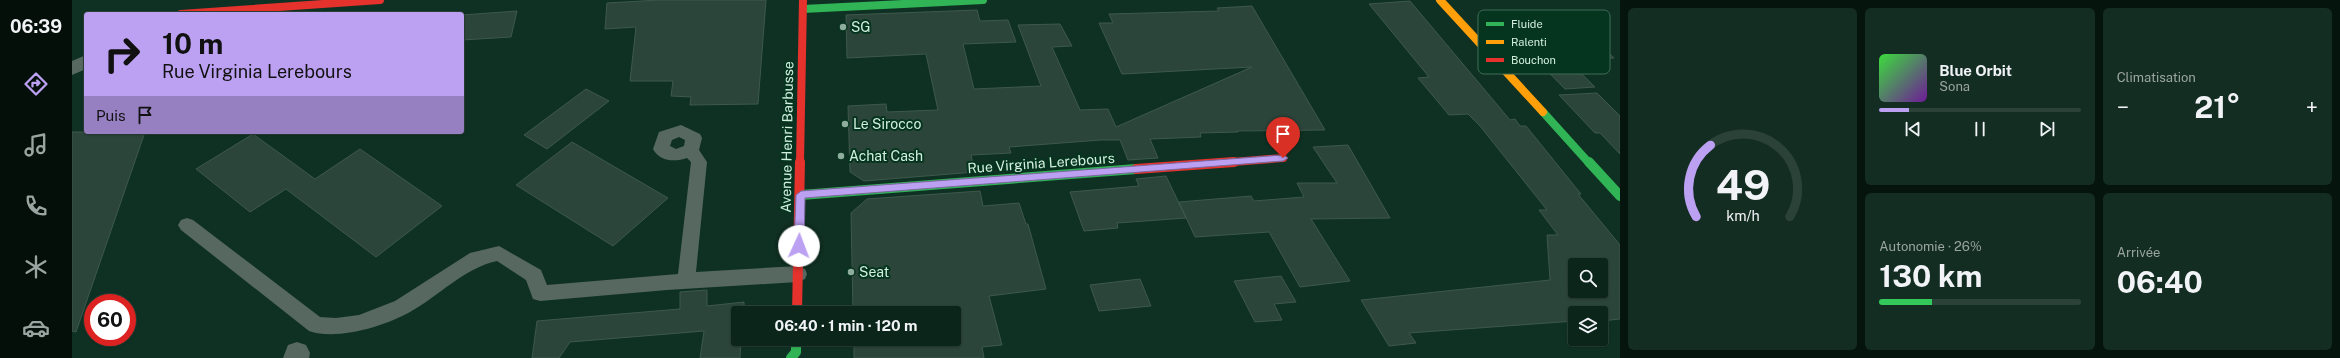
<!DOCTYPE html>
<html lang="fr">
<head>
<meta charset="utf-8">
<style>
	:root { --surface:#0b251a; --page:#142d23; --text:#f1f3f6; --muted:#9aa5a2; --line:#2b4239; --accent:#bca0f2 }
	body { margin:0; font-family:"Public Sans",sans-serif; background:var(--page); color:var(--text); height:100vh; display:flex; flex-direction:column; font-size:15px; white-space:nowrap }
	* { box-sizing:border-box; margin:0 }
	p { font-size:13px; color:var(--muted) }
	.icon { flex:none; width:22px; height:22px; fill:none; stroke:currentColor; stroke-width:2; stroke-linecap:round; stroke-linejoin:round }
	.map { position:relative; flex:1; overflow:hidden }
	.sheet { display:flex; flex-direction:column; gap:8px; padding:8px; background:#06140e; width:720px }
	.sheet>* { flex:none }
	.banner { position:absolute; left:12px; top:12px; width:380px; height:122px; border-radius:4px; box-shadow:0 1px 3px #0004,0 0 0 1px var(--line); background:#bca0f2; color:#111; overflow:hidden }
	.controls { position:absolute; left:1496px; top:258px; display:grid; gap:8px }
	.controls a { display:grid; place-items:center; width:40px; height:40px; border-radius:4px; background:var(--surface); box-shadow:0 1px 3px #0004,0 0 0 1px var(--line); font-size:20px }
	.speed { position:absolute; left:12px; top:294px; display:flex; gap:8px; font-size:20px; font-weight:700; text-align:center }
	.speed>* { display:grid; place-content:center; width:52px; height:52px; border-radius:50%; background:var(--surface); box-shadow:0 1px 3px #0004,0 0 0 1px var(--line); line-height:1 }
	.speed .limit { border:6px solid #d22; background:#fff; color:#111 }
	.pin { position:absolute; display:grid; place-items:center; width:34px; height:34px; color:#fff; margin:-41px -17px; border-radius:50% 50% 50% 0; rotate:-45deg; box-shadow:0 0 4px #0007 }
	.pin .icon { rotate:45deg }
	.me { position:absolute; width:44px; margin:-22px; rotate:2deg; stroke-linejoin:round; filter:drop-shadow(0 0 3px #0008) }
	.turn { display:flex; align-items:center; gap:14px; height:84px; padding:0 12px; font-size:18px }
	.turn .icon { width:52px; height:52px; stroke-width:2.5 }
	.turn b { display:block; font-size:28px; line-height:34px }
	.then { display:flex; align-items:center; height:38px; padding:0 12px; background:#0003; gap:8px; font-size:15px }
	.big { font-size:30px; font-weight:700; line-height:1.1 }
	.sheet .tile { flex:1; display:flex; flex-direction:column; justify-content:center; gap:6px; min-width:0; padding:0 14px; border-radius:6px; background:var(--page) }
	.sheet .dial { align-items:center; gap:0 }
	.dial svg { height:104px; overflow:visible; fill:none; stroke:var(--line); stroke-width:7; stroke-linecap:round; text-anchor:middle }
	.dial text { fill:var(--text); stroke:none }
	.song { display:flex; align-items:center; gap:12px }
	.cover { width:48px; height:48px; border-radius:6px; background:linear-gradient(135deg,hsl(120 70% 55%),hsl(280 70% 35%)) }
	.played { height:4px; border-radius:2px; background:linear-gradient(90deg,var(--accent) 15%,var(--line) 15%) }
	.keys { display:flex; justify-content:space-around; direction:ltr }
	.heat { display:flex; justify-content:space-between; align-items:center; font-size:22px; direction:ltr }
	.charge { height:6px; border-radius:3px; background:linear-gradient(90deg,#34c759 26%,var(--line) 0) }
	.sheet .tiles { flex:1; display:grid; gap:8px; grid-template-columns:repeat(3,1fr) }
	.tile:first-child { grid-row:span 2 }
	.trip { position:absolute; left:659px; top:306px; width:230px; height:40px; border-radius:4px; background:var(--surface); box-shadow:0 1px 3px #0004,0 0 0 1px var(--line); font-weight:700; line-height:40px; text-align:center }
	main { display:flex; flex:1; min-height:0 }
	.tabs { display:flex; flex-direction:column; width:72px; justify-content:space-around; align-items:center; background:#040f0a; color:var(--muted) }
	.tabs .icon { width:28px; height:28px }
	.tabs .on { color:var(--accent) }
	.tabs b { font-size:18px; color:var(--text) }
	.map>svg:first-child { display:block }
	.building { fill:#2c453a; stroke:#3e584c; fill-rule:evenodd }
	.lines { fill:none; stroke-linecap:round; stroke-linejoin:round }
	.lane { fill:#56685f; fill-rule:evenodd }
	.street { fill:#56685f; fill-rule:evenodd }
	.fast-far1 { stroke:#30b455; stroke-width:8 }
	.fast { stroke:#30b455; stroke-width:10 }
	.slow { stroke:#ff9f0a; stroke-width:8 }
	.jam-far1 { stroke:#e5322d; stroke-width:8 }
	.jam { stroke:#e5322d; stroke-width:10 }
	.route { fill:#bca0f2; stroke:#7a689d }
	.poi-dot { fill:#8ead9d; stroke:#05341f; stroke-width:1.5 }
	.labels { text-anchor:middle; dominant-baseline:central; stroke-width:4; stroke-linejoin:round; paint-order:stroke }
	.poi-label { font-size:14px; fill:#d3f0de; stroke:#05341f; text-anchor:start }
	.street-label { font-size:14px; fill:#d3f0de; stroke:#05341f }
	.key { fill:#05341f; stroke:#436c58; stroke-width:1 }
	.key-label { font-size:11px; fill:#d3f0de }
</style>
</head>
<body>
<main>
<nav class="tabs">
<b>06:39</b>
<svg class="icon on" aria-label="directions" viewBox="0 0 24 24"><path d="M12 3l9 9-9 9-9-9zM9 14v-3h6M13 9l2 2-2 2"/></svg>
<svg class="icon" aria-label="music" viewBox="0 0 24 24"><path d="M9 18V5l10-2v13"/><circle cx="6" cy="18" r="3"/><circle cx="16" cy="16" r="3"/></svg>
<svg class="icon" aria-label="phone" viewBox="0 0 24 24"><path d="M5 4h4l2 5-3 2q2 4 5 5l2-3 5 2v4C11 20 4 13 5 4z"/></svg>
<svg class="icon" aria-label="climate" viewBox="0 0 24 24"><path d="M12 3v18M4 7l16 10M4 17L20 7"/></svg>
<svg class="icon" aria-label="car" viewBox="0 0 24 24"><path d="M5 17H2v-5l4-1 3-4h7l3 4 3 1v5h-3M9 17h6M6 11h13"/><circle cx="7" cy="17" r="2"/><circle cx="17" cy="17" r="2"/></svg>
</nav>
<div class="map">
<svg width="1548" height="358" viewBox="0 0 1548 358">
	<rect width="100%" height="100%" fill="#0f3123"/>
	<path class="building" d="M587,0H694L686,104L618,105L619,97L599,96L601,81H558L564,27L533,29L535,3Z
		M1338,1L1438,120L1443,119L1448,126H1454L1509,194H1506L1548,245V319L1529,321V313H1503V321L1337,333L1344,343L1317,346L1289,300L1478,280L1475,235H1486L1467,210H1475L1408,126L1396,114L1377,115L1346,78L1357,77L1297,4ZM1503,265H1529V291H1503Z
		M1180,6L1253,130L1165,131L1166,132L1128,133L1129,137L1078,139L1086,158L1056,160L1048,140H1029L937,147L939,153L899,155L903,172L792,181L778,172L776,106L814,104L815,112L866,110L854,54L775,58L774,15L905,10L908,21L936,20L944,42L891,44L902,89L969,86L946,25L988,24L1000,46L980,47L1008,110L1036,109L1044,127L1180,67L1050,74L1027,23H1041L1037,14L1147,11L1145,8Z
		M445,11L439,37L390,40V15Z
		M1497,13L1542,58L1507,59L1465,14Z
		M1460,25L1523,87L1493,89L1445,40Z
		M514,89L537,101L475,149L452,135Z
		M1525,93L1548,116V154L1528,133H1523L1487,95Z
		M0,132H73L4,332L0,331Z
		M181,134L243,179L288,149L370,206L304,257L214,189L178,212L124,169Z
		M500,142L596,198L541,246L444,185Z
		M1276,145L1318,218L1239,219L1278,281L1228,287L1197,232L1123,237L1107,202L1179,196L1182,201L1232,197L1225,183H1265L1241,147Z
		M1094,176L1114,218L1045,223L1046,228L1012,231L998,192L1067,186L1064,179Z
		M908,191L911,206L947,203L954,224H956L974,289L917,296L930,345L910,347L912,358H782V339H882V313H781L779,213L795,199Z
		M1209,276L1224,302L1202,304L1210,320L1183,322L1162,281Z
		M1068,279L1079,306L1027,311L1018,285Z
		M635,290V306L672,302V313H666V339H669L668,358H628L632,331L498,342L487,358H460L465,321L608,309V292Z"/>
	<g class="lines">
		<path class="lane" d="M609,125L628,134L630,138L627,150L635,162L624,272L726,266L733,269L735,274L733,279L726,282L595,290L468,301L461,299L454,280L425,261C392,268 367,296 338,312C313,326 265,341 237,331L109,230L106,225L109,220L115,218L121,220L248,317L264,318L287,315L323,301L398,253L427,246L469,270L475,285L606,274L619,162L615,158C603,162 588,162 581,149L587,132ZM607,137L613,140L612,146L604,149L598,146L600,140Z"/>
		<path class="street" d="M14,55V69L0,75V61Z
			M225,342L234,345L238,353L237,358H211L216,345Z"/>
		<path class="fast-far1" d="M731,9L911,0
			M1471,112L1517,163"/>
		<path class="fast" d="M1517,162L1548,196
			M729,195L1064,169
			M719,358L724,352V339"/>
		<path class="slow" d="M1368,0L1471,112"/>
		<path class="jam-far1" d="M109,14L308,0
			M728,163L731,0
			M1148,163L1211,158"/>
		<path class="jam" d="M1064,169L1162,162
			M725,313L728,162"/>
	</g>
	<path class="route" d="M1211,155L1216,158L1211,161L733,198L732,246L727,250L722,246L724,195L729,191Z"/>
	<g class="poi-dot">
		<circle cx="771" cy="27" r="4"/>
		<circle cx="773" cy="124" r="4"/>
		<circle cx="769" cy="156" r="4"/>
		<circle cx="779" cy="272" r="4"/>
	</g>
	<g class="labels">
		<g class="poi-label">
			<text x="779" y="27">SG</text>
			<text x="781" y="124">Le Sirocco</text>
			<text x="777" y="156">Achat Cash</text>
			<text x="787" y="272">Seat</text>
		</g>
		<g class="street-label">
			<text transform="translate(715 137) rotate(-89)">Avenue Henri Barbusse</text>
			<text transform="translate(969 163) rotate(-4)">Rue Virginia Lerebours</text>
		</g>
	</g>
	<rect x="1406" y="10" width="132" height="64" rx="6" class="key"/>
	<rect x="1414" y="22" width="18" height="4" fill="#30b455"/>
	<rect x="1414" y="40" width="18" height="4" fill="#ff9f0a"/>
	<rect x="1414" y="58" width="18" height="4" fill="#e5322d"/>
	<g class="key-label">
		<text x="1439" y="28">Fluide</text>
		<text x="1439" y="46">Ralenti</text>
		<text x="1439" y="64">Bouchon</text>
	</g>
</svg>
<div class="controls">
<a><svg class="icon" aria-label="search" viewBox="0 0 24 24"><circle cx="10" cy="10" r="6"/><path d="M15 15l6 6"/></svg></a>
<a><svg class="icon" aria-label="layers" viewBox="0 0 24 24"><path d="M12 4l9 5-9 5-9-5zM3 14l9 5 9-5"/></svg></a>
</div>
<div class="speed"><div class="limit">60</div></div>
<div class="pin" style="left:1211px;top:158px;background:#d93025"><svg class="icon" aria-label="arrive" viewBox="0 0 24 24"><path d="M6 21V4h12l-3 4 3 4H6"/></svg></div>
<svg class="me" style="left:727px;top:246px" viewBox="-20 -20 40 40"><circle r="19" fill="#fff"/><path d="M0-13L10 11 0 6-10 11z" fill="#bca0f2"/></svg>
<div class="trip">06:40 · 1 min · 120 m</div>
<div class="banner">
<div class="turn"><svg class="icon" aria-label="right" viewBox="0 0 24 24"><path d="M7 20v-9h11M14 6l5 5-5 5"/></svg><div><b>10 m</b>Rue Virginia Lerebours</div></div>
<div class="then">Puis<svg class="icon" aria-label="arrive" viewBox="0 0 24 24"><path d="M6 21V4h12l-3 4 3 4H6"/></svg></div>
</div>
</div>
<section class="sheet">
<div class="tiles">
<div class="tile dial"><svg viewBox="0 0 100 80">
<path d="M14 69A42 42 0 1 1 86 69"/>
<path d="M14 69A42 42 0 0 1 25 14" stroke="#bca0f2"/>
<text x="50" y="56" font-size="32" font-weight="700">49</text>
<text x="50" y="72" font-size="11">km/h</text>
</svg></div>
<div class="tile">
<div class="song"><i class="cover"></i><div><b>Blue Orbit</b><p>Sona</p></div></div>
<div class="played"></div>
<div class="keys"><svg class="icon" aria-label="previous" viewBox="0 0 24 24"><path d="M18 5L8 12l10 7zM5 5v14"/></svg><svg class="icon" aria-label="pause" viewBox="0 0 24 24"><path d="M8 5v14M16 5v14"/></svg><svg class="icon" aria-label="next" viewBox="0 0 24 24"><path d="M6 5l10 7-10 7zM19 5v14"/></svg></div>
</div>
<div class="tile"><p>Climatisation</p>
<div class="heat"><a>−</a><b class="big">21°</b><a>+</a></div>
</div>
<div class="tile"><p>Autonomie · 26%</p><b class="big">130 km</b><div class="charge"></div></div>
<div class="tile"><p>Arrivée</p><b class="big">06:40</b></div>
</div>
</section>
</main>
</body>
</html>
